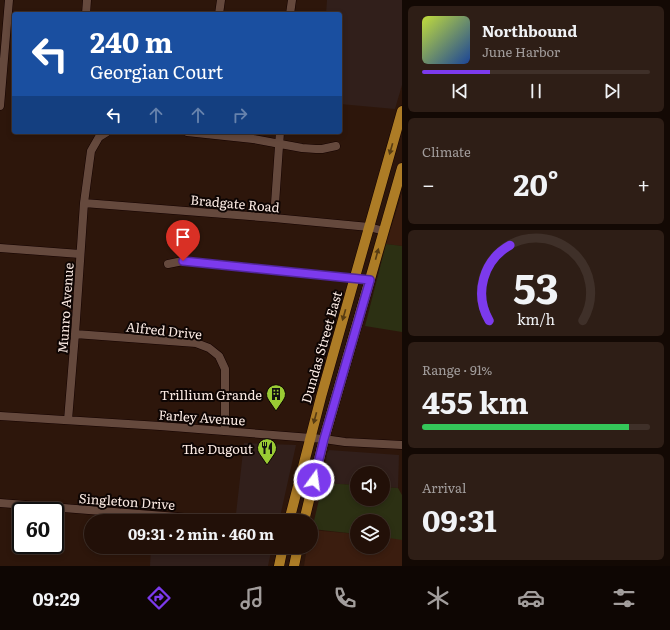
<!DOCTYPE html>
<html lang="en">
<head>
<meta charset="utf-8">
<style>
	:root { --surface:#221008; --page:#2e1e16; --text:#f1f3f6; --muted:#a29d9c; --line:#3f3029; --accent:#7c3aed }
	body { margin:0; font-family:Literata,serif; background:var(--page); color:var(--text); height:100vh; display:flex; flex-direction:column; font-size:15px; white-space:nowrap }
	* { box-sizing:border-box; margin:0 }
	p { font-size:13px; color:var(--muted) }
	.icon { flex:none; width:22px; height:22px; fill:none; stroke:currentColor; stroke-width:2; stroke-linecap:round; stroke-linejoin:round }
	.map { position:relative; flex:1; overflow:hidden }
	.side { display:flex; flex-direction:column; gap:6px; padding:6px; background:#130904; width:268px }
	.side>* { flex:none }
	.guide { position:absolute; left:12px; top:12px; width:330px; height:122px; border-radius:4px; box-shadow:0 2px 6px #0003,0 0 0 1px var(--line); background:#1a4fa0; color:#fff; overflow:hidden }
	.tools { position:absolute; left:350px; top:466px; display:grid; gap:8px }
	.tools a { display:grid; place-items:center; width:40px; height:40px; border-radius:50%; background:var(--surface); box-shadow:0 2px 6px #0003,0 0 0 1px var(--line); font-size:20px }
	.speed { position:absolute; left:12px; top:502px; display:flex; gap:8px; font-size:20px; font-weight:700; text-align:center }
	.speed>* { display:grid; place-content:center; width:52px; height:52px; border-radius:50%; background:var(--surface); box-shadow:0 2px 6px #0003,0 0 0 1px var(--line); line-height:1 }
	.speed .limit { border:2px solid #111; border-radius:6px; background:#fff; color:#111 }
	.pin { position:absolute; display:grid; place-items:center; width:34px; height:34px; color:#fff; margin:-41px -17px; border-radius:50% 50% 50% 0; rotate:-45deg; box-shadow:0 0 4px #0007 }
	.pin .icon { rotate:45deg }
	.me { position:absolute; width:44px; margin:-22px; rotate:14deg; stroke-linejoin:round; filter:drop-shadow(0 0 3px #0008) }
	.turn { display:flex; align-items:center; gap:14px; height:84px; padding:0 12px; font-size:18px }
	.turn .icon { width:52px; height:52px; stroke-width:2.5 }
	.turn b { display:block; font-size:28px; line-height:34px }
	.lanes { display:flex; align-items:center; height:38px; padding:0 12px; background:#0003; justify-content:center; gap:20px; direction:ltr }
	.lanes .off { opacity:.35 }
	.big { font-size:30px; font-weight:700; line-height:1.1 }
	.side .card { flex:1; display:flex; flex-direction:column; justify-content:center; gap:6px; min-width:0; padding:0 14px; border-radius:6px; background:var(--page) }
	.side .dial { align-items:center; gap:0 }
	.dial svg { height:104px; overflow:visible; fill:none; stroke:var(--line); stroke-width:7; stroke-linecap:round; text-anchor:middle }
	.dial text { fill:var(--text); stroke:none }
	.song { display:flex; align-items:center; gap:12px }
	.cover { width:48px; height:48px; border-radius:6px; background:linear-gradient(135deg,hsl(70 70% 55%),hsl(220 70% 35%)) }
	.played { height:4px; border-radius:2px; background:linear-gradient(90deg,var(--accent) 30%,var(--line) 30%) }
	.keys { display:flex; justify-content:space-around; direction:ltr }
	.heat { display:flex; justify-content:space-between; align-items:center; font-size:22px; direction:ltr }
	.charge { height:6px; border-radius:3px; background:linear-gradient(90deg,#34c759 91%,var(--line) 0) }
	.trip { position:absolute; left:84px; top:514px; width:234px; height:40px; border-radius:20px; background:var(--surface); box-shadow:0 2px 6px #0003,0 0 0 1px var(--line); font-weight:700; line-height:40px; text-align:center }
	.tab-bar { display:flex; height:64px; justify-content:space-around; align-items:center; background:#0e0603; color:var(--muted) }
	.tab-bar .icon { width:28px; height:28px }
	.tab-bar .current { color:var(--accent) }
	.tab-bar b { font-size:18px; color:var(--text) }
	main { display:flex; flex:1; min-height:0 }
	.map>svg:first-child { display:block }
	.commercial { fill:#311f1b }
	.built { fill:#3b1d0f }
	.green { fill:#2c3013 }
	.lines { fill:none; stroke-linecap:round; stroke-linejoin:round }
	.minor-casing { stroke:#140200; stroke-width:9 }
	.major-casing { stroke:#140200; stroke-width:11 }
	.minor { stroke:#65493d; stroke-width:8 }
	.major { stroke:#ad7c26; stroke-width:10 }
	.oneway { fill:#563b13 }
	.route-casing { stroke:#51269a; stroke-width:10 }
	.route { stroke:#7c3aed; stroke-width:7 }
	.labels { text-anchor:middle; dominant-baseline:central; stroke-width:4; stroke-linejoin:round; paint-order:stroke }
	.street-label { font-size:13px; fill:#fbeae3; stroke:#0e0503 }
	.poi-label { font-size:13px; fill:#fbeae3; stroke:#0e0503; text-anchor:end }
</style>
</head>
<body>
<main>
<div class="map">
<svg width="402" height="566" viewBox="0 0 402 566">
	<rect width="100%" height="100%" fill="#2d160b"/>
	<path class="commercial" d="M327,0H402V85L395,109L340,104V14H326Z
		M244,443L296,445L280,517L236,514Z
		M329,450L399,455L398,488L383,487V473H357V485L323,483L327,453Z
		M151,547H272L268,566H150Z"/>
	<path class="built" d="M402,193V246L386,244Z
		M311,530L357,534V547H383V536L402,538V566H304L307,547H311Z"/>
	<path class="green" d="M386,244L402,246V332L365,326Z
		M323,483L357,485V499H383V487L398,488L402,495V540L383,537V521H357V534L312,529Z"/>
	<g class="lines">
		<defs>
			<path id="minor" d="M86,14L87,0
				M219,14L221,0
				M290,14L292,0
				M0,106L9,0
				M187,132L253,139L302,148L316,149H322L336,146
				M84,203L274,218L369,227L384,231
				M274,218L280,132
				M0,248L80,254
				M168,264L183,261L370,280
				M75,334L196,343L209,348L219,356L225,369V431
				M0,416L160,426L324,439L345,442L402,445
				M68,420L75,334L84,203L91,151L99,137L107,132
				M0,503L228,521"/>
			<path id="major" d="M289,521L321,397L402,111
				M304,521L324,439L402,168
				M279,566L283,547
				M294,566L298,547"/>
		</defs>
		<use href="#minor" class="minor-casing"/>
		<use href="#major" class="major-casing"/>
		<use href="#minor" class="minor"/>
		<use href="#major" class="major"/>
	</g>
	<defs><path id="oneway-solid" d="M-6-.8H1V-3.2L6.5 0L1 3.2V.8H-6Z"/></defs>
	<g class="oneway">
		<use href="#oneway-solid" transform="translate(391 149) rotate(106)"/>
		<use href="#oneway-solid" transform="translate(377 254) rotate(-75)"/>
		<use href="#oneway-solid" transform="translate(344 315) rotate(106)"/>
		<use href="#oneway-solid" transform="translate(315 418) rotate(105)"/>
	</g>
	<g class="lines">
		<defs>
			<path id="route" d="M183,261L370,280L324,439L314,480"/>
		</defs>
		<use href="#route" class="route-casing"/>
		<use href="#route" class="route"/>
	</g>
	<defs>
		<symbol id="building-pin" viewBox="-11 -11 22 30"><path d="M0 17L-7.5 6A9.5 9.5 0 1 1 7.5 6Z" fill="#9acb34" stroke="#0e0503"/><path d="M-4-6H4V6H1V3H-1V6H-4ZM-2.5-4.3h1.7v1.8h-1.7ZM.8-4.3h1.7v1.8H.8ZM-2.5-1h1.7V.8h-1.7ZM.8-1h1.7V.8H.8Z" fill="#111"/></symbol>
		<symbol id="restaurant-pin" viewBox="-11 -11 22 30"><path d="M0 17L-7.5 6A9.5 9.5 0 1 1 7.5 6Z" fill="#9acb34" stroke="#0e0503"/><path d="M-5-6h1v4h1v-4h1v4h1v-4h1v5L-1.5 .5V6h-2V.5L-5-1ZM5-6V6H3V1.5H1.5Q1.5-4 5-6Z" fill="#111"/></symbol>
	</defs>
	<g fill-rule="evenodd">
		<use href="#building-pin" x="265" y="383" width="22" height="30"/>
		<use href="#restaurant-pin" x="256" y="437" width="22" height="30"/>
	</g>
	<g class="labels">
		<g class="street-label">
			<text transform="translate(235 203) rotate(5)">Bradgate Road</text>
			<text transform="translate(65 308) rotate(-86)">Munro Avenue</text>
			<text transform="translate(164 330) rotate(6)">Alfred Drive</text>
			<text transform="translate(321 347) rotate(-74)">Dundas Street East</text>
			<text transform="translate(202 417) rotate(4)">Farley Avenue</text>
			<text transform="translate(127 501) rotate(4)">Singleton Drive</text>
		</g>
		<g class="poi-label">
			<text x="262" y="394">Trillium Grande</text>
			<text x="253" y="448">The Dugout</text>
		</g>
	</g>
</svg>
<div class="tools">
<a><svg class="icon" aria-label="sound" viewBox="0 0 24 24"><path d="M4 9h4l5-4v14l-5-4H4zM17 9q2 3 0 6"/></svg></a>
<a><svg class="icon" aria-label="layers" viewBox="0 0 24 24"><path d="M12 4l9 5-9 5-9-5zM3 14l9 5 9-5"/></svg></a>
</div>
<div class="speed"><div class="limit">60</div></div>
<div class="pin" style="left:183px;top:261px;background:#d93025"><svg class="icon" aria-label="arrive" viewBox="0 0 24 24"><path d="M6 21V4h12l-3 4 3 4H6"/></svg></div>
<svg class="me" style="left:314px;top:480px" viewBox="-20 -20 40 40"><circle r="17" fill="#7c3aed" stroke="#fff" stroke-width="3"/><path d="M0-11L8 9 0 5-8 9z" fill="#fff"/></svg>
<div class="trip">09:31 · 2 min · 460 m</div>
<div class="guide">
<div class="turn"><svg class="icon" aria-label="left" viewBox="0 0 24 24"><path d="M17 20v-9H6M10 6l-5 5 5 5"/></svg><div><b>240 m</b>Georgian Court</div></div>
<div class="lanes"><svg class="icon" aria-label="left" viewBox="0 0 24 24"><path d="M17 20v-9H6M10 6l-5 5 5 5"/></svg><svg class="icon off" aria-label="ahead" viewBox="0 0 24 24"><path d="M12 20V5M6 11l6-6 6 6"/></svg><svg class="icon off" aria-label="ahead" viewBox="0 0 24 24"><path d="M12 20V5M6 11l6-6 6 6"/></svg><svg class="icon off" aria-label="right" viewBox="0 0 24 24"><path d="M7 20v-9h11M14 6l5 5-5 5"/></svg></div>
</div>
</div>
<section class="side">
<div class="card">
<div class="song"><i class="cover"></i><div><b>Northbound</b><p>June Harbor</p></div></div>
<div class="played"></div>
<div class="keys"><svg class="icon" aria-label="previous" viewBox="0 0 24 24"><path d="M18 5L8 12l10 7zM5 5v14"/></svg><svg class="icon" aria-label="pause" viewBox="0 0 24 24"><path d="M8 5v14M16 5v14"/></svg><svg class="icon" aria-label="next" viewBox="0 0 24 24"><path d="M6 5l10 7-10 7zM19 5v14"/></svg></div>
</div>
<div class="card"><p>Climate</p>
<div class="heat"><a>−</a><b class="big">20°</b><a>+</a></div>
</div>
<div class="card dial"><svg viewBox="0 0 100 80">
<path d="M14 69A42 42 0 1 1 86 69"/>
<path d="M14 69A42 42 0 0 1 30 11" stroke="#7c3aed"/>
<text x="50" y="56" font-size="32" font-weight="700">53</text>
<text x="50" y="72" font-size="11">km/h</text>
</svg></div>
<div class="card"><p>Range · 91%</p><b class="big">455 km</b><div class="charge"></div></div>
<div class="card"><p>Arrival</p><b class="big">09:31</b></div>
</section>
</main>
<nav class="tab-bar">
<b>09:29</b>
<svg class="icon current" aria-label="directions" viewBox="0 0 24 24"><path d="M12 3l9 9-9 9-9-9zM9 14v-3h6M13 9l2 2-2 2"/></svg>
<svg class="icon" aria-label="music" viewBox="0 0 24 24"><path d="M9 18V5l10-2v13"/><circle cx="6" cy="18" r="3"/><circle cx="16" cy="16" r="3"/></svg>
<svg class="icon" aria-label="phone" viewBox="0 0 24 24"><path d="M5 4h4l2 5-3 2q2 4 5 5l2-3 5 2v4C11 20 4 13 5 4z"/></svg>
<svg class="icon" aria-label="climate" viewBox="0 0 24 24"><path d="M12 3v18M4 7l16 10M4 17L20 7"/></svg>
<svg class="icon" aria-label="car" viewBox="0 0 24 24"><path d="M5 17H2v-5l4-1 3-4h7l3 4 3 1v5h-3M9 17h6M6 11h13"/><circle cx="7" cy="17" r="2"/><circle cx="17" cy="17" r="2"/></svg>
<svg class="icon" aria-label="filters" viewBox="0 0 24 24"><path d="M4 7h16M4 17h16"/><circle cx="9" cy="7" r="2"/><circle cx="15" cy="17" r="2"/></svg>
</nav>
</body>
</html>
